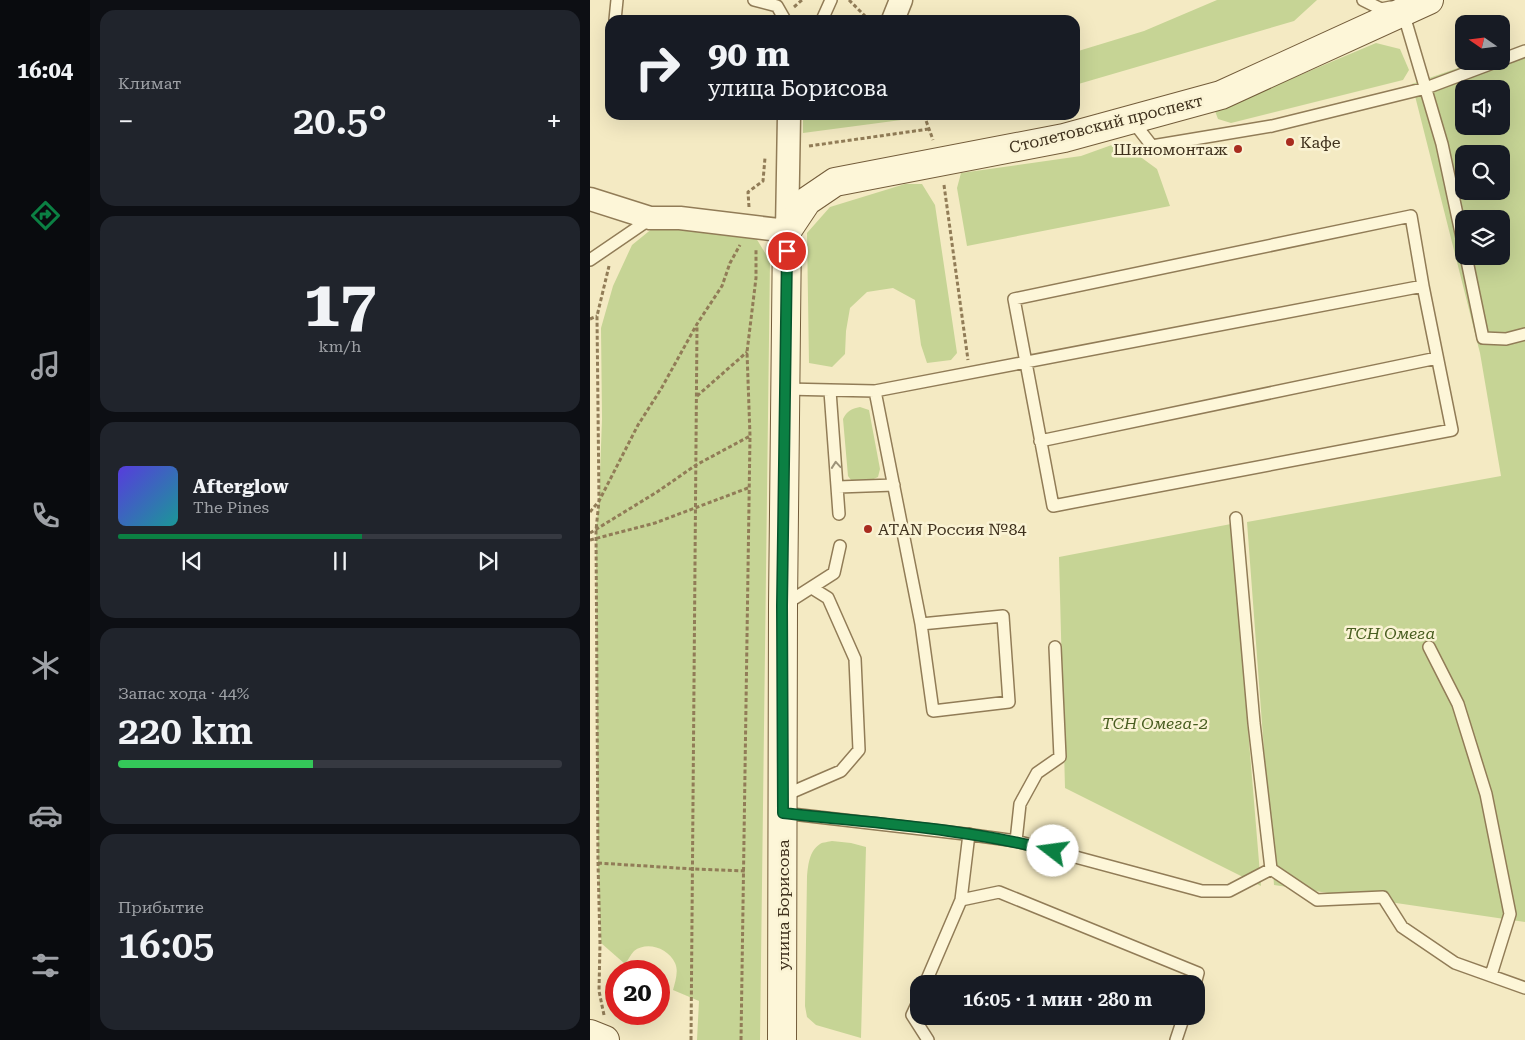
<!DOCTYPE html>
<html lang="ru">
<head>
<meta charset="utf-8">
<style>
	:root { --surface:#171b24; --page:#20242c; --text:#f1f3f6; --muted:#9ea1a6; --line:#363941; --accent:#0b8043 }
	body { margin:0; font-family:"Roboto Serif",serif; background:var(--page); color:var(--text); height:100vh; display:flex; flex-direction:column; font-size:19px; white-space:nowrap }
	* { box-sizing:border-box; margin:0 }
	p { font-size:16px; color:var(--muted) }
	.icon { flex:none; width:28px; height:28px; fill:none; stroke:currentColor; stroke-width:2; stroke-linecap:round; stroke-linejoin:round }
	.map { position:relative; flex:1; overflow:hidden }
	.panel { display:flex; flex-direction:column; gap:10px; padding:10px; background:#0d0f14; width:500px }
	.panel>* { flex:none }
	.top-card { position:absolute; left:15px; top:15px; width:475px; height:105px; border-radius:15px; box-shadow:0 5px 20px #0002; background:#171b24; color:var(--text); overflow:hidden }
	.needle { width:32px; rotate:284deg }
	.fabs { position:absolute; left:865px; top:15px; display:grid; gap:10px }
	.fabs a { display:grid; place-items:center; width:55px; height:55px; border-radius:10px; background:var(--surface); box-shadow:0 5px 20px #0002; font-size:25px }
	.speed { position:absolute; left:15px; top:960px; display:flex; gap:10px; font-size:25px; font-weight:700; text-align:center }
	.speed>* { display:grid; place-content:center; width:65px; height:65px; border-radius:50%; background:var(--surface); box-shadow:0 5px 20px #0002; line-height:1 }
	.speed .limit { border:8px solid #d22; background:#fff; color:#111 }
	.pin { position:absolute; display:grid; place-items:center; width:42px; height:42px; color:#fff; margin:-21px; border:2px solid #fff; border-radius:50%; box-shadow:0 1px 5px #0007 }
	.me { position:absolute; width:55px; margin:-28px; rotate:285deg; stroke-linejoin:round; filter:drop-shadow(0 0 4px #0008) }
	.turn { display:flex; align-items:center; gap:18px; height:105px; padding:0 20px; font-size:22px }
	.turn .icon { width:65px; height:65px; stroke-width:2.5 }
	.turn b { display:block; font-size:35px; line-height:42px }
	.big { font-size:38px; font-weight:600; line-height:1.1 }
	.panel .tile { flex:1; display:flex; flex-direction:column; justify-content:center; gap:8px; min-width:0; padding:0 18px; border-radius:15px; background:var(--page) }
	.panel .dial { align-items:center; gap:0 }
	.dial b { font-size:65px; line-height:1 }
	.song { display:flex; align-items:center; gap:15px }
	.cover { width:60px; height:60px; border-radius:8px; background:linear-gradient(135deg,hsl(250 70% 55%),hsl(180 70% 35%)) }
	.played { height:5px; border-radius:2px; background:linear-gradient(90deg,var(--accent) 55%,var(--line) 55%) }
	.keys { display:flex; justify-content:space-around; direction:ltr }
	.heat { display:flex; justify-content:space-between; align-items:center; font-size:28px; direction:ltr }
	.charge { height:8px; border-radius:4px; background:linear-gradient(90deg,#34c759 44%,var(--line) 0) }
	.trip { position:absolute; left:320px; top:975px; width:295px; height:50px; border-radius:15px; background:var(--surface); box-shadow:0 5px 20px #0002; font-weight:600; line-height:50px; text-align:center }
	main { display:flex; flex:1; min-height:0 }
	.tab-bar { display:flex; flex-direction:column; width:90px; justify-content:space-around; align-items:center; background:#090b0e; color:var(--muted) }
	.tab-bar .icon { width:35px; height:35px }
	.tab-bar .selected { color:var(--accent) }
	.tab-bar b { font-size:22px; color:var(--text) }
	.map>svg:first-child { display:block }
	.green { fill:#c6d495; fill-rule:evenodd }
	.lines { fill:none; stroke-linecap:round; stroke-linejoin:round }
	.lane-casing { stroke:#917c57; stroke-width:14 }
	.street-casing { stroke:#917c57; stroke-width:25 }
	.secondary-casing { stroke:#735c3a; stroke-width:30 }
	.path { stroke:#917c57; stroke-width:3; stroke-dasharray:4 2.5; stroke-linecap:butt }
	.lane { stroke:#fdf6d8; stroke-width:11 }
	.street { stroke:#fdf6d8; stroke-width:22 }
	.secondary { stroke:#fdf6d8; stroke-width:28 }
	.oneway { stroke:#9e947a }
	.route-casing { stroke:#07532c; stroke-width:12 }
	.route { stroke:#0b8043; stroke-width:9 }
	.poi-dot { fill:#a82c1f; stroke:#faf3d4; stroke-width:2 }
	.labels { text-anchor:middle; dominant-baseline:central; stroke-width:5; stroke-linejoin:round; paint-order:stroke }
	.street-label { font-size:16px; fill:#3f311d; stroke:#faf3d4 }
	.poi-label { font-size:16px; fill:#3f311d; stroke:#faf3d4; text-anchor:start }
	.park-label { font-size:16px; font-style:italic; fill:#495e21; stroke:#faf3d4 }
</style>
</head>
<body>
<main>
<nav class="tab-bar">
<b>16:04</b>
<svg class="icon selected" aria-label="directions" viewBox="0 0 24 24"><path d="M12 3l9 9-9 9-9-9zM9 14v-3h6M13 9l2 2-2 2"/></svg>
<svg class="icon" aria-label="music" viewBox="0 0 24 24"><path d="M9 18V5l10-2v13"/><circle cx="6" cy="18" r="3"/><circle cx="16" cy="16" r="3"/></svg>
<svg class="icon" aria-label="phone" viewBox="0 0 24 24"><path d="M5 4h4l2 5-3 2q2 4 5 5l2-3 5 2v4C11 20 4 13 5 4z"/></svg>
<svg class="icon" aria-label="climate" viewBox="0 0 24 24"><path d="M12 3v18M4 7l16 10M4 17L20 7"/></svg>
<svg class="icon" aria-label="car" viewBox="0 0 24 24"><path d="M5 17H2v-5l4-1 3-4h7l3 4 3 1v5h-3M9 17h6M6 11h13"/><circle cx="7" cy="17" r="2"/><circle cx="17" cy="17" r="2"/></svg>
<svg class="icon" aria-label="filters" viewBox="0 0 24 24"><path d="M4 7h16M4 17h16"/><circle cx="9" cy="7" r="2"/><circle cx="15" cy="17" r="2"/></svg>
</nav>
<section class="panel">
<div class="tile"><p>Климат</p>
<div class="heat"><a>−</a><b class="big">20.5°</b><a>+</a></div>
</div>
<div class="tile dial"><b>17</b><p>km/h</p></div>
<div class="tile">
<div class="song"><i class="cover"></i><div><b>Afterglow</b><p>The Pines</p></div></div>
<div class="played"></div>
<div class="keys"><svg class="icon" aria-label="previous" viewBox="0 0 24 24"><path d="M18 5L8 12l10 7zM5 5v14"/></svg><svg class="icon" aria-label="pause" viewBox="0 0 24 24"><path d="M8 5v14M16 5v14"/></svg><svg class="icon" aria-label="next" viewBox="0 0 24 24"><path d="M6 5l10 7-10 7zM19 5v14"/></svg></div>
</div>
<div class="tile"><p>Запас хода · 44%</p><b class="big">220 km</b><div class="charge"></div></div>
<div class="tile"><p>Прибытие</p><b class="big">16:05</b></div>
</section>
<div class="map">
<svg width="935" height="1040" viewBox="0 0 935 1040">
	<rect width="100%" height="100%" fill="#f4eac3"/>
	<path class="green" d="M627,0H727L704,21L485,85V52L554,31Z
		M786,43L810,49L819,70L813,80L641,123L628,119L625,111Z
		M935,46V922L684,885L657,522L911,476L890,353L822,84L888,61H911V54ZM874,89H911V126H874ZM874,154H911V191H874ZM874,219H911V256H874Z
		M213,115H349L213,133Z
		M530,142L567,169L580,206L377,246L367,188L371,173L491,156Z
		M315,184H332L345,205L367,353L361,360L337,363L331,345L325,300L303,288L277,292L260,308L256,331L255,354L242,367L219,363L217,233L240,207Z
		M74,219L166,238L180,261L170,1040H107L109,1001L83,990C85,982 89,971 85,963C78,948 57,941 44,951C41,954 38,960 35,964L11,943L8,863L6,530L9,501L12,419L11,328L23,286L42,245Z
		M270,407L279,410L290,469L288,477C278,482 272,482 261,480L258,476L253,419C257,411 261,409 270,407Z
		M641,524L671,886L475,788L469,557Z
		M242,841L261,843L276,847L271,1038L226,1025L217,1017L215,1006L217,877C218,866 219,851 230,844C233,842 239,842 242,841Z"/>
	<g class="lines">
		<defs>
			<path id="lane" d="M164,0L187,6L195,20
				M773,0L791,9L801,7
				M813,12L852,144L874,247
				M25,20L27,0
				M232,20L241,0
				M911,60L935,51
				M541,119L562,146L682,126L836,88L908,61
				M876,256L893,338L916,339L935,334
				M0,260L60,219
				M195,389L285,391L331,624L413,616L419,702L343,711L331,624
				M240,391L249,514
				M285,391L833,286L821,216L424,299L463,506L862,430L833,286
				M450,441L847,358
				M248,487L304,485
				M646,518L664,723L681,869
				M194,605L244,573L250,546
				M839,647L868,704L896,794L920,914L901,975
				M193,796L251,771L269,750L265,659L238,598L222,588
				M193,813L375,834L426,841L612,891H639L681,869
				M426,841L430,804L447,773L470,757L465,647
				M681,869L727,900L793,897L812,927L865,963L935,988
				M371,900L379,834
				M335,984L371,900L409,892L608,973L605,984
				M329,1000L322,1015L338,1040
				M586,1040L594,1016"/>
			<path id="street" d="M303,20L311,0
				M0,199L60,218H90L197,231L199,115"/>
			<path id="secondary" d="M0,1034L15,1040
				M192,1040L193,606L197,231L217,201L245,182L474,138L631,95L839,0"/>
		</defs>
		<use href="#lane" class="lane-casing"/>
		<use href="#street" class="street-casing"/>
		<use href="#secondary" class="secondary-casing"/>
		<path class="path" d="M259,0L279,20
			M204,7L212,0
			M334,115L343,140
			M219,146L339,129
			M354,185L378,360
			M159,207L158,192L173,181L175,158
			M0,319L7,316
			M107,396L157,352
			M0,512L9,501L48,425L71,389L107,324L132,286L140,263L150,245
			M0,533L67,492L106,465L160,436
			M0,540L65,523L158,488
			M8,863L103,869L155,871
			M14,1015L9,991L10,943L8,863L6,530L9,501L7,316L19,266
			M101,1040L107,326
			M151,1040L160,436L157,352L166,278V248"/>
		<use href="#lane" class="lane"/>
		<use href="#street" class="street"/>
		<use href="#secondary" class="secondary"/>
	</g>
	<defs><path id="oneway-chevron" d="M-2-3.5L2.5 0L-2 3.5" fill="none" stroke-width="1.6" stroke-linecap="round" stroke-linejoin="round" transform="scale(1.25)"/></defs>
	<use class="oneway" href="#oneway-chevron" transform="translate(246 465) rotate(-95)"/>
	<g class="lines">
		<defs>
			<path id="route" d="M197,251L192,606L193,813C283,823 375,828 463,851"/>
		</defs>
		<use href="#route" class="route-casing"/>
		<use href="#route" class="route"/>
	</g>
	<g class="poi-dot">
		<circle cx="700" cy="142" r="5"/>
		<circle cx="648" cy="149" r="5"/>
		<circle cx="278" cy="529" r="5"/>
	</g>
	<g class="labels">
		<g class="street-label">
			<text transform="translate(516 124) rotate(-14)">Столетовский проспект</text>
			<text transform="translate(193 905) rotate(-90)">улица Борисова</text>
		</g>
		<g class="poi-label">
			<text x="710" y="142">Кафе</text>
			<text x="638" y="149" text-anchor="end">Шиномонтаж</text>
			<text x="288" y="529">ATAN Россия №84</text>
		</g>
		<g class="park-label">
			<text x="800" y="633">ТСН Омега</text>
			<text x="565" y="723">ТСН Омега-2</text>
		</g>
	</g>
</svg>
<div class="fabs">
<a><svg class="needle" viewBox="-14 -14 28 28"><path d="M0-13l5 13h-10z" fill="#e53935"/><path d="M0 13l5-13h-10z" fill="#9ea1a6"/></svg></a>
<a><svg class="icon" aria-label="sound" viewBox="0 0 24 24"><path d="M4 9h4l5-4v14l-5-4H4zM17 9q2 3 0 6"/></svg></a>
<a><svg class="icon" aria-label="search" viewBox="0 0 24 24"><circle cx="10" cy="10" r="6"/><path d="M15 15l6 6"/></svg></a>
<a><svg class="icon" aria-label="layers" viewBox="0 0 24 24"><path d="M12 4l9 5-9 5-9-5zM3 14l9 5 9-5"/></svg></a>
</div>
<div class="speed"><div class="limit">20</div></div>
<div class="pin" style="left:197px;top:251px;background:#d93025"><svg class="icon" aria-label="arrive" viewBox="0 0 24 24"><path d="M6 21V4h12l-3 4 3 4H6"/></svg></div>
<svg class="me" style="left:463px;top:851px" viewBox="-20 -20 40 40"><circle r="19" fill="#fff"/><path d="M0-13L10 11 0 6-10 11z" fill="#0b8043"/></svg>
<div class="trip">16:05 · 1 мин · 280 m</div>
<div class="top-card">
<div class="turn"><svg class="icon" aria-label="right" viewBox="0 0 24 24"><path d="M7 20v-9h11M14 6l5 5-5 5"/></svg><div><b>90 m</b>улица Борисова</div></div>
</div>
</div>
</main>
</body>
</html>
